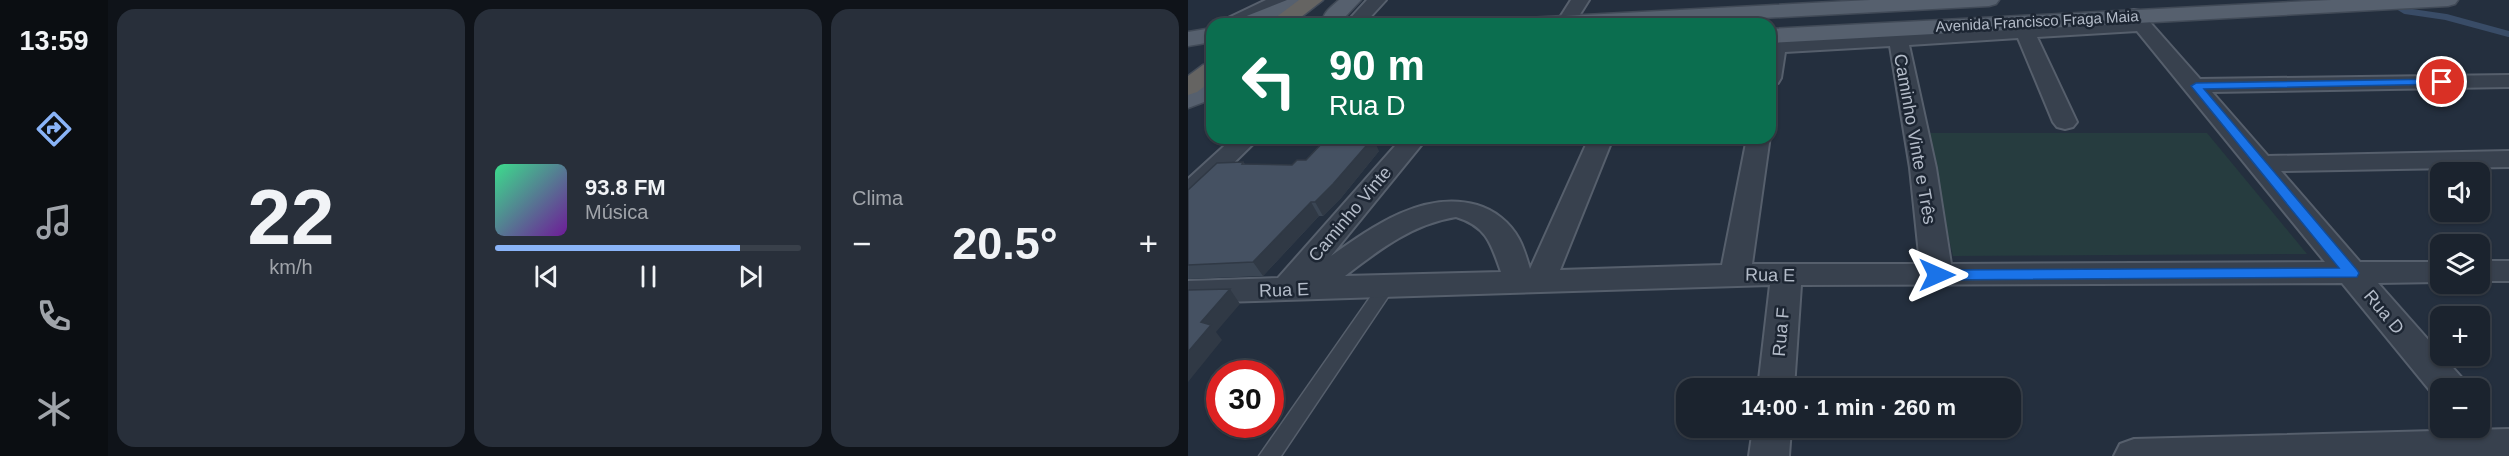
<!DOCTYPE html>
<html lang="pt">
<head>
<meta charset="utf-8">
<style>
	:root { --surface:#1b232e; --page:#282f3a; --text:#f1f3f6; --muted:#a0a4aa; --line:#39404a; --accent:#8ab4f8 }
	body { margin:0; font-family:Helvetica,sans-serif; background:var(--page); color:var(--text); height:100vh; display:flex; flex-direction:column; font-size:22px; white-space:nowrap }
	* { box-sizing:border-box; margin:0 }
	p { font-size:20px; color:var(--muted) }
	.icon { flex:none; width:33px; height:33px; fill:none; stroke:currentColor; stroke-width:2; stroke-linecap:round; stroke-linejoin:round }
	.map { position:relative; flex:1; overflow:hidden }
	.panel { display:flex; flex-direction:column; gap:9px; padding:9px; background:#0f1319; width:1080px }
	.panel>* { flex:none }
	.hud { position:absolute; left:18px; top:18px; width:570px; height:126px; border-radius:18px; box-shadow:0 2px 4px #0004,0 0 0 2px var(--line); background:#0b6e4f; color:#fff; overflow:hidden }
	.tools { position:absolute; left:1242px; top:162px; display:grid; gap:12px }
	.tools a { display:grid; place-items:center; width:60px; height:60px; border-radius:12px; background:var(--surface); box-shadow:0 2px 4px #0004,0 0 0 2px var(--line); font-size:30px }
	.speed { position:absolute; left:18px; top:360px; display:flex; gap:12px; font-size:30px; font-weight:700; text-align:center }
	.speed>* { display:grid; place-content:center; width:78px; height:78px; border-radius:50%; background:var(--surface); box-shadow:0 2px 4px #0004,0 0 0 2px var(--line); line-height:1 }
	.speed .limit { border:9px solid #d22; background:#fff; color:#111 }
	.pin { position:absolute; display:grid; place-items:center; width:51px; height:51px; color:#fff; margin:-26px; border:3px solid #fff; border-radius:50%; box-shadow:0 2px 6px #0007 }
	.me { position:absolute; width:66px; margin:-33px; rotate:90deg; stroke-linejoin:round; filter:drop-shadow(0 0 4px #0008) }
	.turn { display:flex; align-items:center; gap:21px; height:126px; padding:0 24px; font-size:27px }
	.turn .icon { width:78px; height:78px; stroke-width:2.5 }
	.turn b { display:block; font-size:42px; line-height:51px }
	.big { font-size:45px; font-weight:700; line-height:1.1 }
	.panel .card { flex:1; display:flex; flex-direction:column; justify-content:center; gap:9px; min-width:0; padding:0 21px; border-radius:18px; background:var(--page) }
	.panel .dial { align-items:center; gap:0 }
	.dial b { font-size:78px; line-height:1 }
	.song { display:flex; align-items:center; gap:18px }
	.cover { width:72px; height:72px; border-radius:9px; background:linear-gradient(135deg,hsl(150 70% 55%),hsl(280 70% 35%)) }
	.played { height:6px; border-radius:3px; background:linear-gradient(90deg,var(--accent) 80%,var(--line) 80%) }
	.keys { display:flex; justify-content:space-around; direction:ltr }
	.heat { display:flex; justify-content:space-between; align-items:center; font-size:33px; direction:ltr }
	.panel .tiles { flex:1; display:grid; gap:9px; grid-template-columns:repeat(3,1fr) }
	.trip { position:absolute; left:488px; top:378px; width:345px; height:60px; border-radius:18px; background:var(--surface); box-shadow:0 2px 4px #0004,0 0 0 2px var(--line); font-weight:700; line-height:60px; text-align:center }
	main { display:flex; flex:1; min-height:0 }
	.menu { display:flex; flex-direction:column; width:108px; justify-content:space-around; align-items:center; background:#0b0e12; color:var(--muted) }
	.menu .icon { width:42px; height:42px }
	.menu .active { color:var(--accent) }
	.menu b { font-size:27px; color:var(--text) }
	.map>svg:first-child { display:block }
	.green { fill:#263c3f }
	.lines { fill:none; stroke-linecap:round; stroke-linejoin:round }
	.stream { stroke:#394c67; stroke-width:6 }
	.service-casing { stroke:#565f6c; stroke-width:3 }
	.minor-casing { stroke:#565f6c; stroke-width:4 }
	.primary-casing { stroke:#414a57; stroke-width:3 }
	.trunk-casing { stroke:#434c59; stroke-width:3 }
	.service { fill:#38414e; fill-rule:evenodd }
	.minor { fill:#38414e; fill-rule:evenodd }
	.primary { fill:#56606e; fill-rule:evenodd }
	.trunk { fill:#656462; fill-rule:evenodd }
	.wall { fill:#3b4654 }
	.shaded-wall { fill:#303945 }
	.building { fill:#455162; stroke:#303945; stroke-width:1.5 }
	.route { fill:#1a73e8; stroke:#114b97; stroke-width:1.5 }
	.labels { text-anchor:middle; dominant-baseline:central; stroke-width:5; stroke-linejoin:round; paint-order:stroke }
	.far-street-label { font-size:15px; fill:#b4bcc9; stroke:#1d2633 }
	.street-label { font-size:18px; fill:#b4bcc9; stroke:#1d2633 }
</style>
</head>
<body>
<main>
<nav class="menu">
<b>13:59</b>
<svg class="icon active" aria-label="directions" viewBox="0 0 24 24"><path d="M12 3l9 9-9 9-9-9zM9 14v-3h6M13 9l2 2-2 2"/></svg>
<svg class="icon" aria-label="music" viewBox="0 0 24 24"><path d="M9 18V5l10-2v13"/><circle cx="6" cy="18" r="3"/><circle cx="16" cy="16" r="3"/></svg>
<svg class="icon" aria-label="phone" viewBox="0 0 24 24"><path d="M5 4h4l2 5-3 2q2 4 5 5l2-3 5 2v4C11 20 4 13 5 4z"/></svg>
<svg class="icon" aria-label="climate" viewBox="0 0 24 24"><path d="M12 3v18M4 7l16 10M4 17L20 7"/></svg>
</nav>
<section class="panel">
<div class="tiles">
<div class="card dial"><b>22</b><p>km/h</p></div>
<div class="card">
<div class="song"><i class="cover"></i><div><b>93.8 FM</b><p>Música</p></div></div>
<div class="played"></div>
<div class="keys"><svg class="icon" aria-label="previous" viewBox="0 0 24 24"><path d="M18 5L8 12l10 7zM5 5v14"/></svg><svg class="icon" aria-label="pause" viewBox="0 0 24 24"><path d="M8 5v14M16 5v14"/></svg><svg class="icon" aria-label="next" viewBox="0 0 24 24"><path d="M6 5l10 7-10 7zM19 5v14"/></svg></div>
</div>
<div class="card"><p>Clima</p>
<div class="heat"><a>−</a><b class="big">20.5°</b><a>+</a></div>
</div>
</div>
</section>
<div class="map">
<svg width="1321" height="456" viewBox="0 0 1321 456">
	<rect width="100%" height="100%" fill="#242f3e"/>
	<path class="green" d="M736,133H1019L1119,254L765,256Z"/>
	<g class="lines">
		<path class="stream" d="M1209,6L1217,11L1258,17L1321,34"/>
		<defs>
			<path id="service" d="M198,281L204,283L206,287L204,291L93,456H71L192,283Z"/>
			<path id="minor" d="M78,0H101L98,4L58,24H34L36,20Z
				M179,0H198L176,24H157Z
				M383,0H401L386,24H370L369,22Z
				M946,10L952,11L1012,79L1321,75V87L1024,92L1080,156L1321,151V167L1093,171L1172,262H1252V282L1190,283L1274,378L1279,388H1252V400L1248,398L1154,283L613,285L606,388H570L582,285L0,303V281L90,278L214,138H239L143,256C185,226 236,190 289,205C306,210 322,222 331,239C336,248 339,259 342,269L401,138H425L372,270L534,265L559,138L582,136L564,264H732L722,168L702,46L597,52L593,78L590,83L582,84V41L941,20L937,15L940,11ZM949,31L1137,262L763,264L748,168L721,45L830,38L865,122L869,127L877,129L885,127L889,122L849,37ZM268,217C298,226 303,243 313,272L157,276C191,250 224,224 268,217Z
				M45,138H71L9,199L0,201V179Z
				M1292,261H1321V281H1292Z
				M565,428H603L601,456H561Z
				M1321,429V456H926L932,444L946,439Z"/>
			<path id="primary" d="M99,0H127L124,4L78,24H48L51,19Z
				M151,0H173L156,18V24H134C135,12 142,8 151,0Z
				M682,0H811L808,4L801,6L462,24H328L331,19L339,18Z
				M1143,0H1270L1267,4L1260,6L582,43V29Z
				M24,28V42L0,46V32Z
				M24,81V99L0,108V90Z"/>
			<path id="trunk" d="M111,0H135L104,24H79Z
				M24,63V81L9,92L0,95V76L15,65Z"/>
		</defs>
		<use href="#service" class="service-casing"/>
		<use href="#minor" class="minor-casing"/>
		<use href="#primary" class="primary-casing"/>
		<use href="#trunk" class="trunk-casing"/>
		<use href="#service" class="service"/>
		<use href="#minor" class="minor"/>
		<use href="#primary" class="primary"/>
		<use href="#trunk" class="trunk"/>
	</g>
	<path class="wall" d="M191,151L153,198L135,216H131L75,276L0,279V190L55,162L57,164L104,165L118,160Z"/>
	<path class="shaded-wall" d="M172,138H185L191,151L153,198L135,216L127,202Z
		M123,202L131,216L75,276L65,262Z
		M42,289L52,304L28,332L34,340L0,382V352L13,322Z"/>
	<path class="building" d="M139,138H185L145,184L127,202H123L65,262L0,265V190L29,163L55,162L54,164L104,165L109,160H118Z
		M42,289L13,322L23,325L0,352V290Z"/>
	<path class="route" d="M1254,79L1257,80V84L1016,89L1169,270L1171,273L1169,277L749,280L741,275L749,270L1151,268L1003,86L1008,83Z"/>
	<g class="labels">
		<g class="far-street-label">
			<text transform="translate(849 21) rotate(-3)">Avenida Francisco Fraga Maia</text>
		</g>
		<g class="street-label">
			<text transform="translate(727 139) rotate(80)">Caminho Vinte e Três</text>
			<text transform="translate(162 214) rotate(-50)">Caminho Vinte</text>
			<text transform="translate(582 275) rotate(1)">Rua E</text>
			<text transform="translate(96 290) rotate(-2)">Rua E</text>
			<text transform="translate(1196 312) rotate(50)">Rua D</text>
			<text transform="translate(593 332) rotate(-85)">Rua F</text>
		</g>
	</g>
</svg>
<div class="tools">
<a><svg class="icon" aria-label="sound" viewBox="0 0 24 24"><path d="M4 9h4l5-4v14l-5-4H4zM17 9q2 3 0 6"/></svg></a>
<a><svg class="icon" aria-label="layers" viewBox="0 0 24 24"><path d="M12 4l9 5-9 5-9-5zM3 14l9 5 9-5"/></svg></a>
<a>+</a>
<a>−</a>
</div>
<div class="speed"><div class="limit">30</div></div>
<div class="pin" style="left:1254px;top:82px;background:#d93025"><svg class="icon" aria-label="arrive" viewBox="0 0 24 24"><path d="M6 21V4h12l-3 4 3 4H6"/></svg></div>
<svg class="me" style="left:749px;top:275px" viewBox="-20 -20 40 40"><path d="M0-17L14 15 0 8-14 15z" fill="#1a73e8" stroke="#fff" stroke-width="4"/></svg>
<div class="trip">14:00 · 1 min · 260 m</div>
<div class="hud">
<div class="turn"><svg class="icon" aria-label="left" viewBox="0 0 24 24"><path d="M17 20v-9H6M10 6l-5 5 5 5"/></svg><div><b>90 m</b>Rua D</div></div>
</div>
</div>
</main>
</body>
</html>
